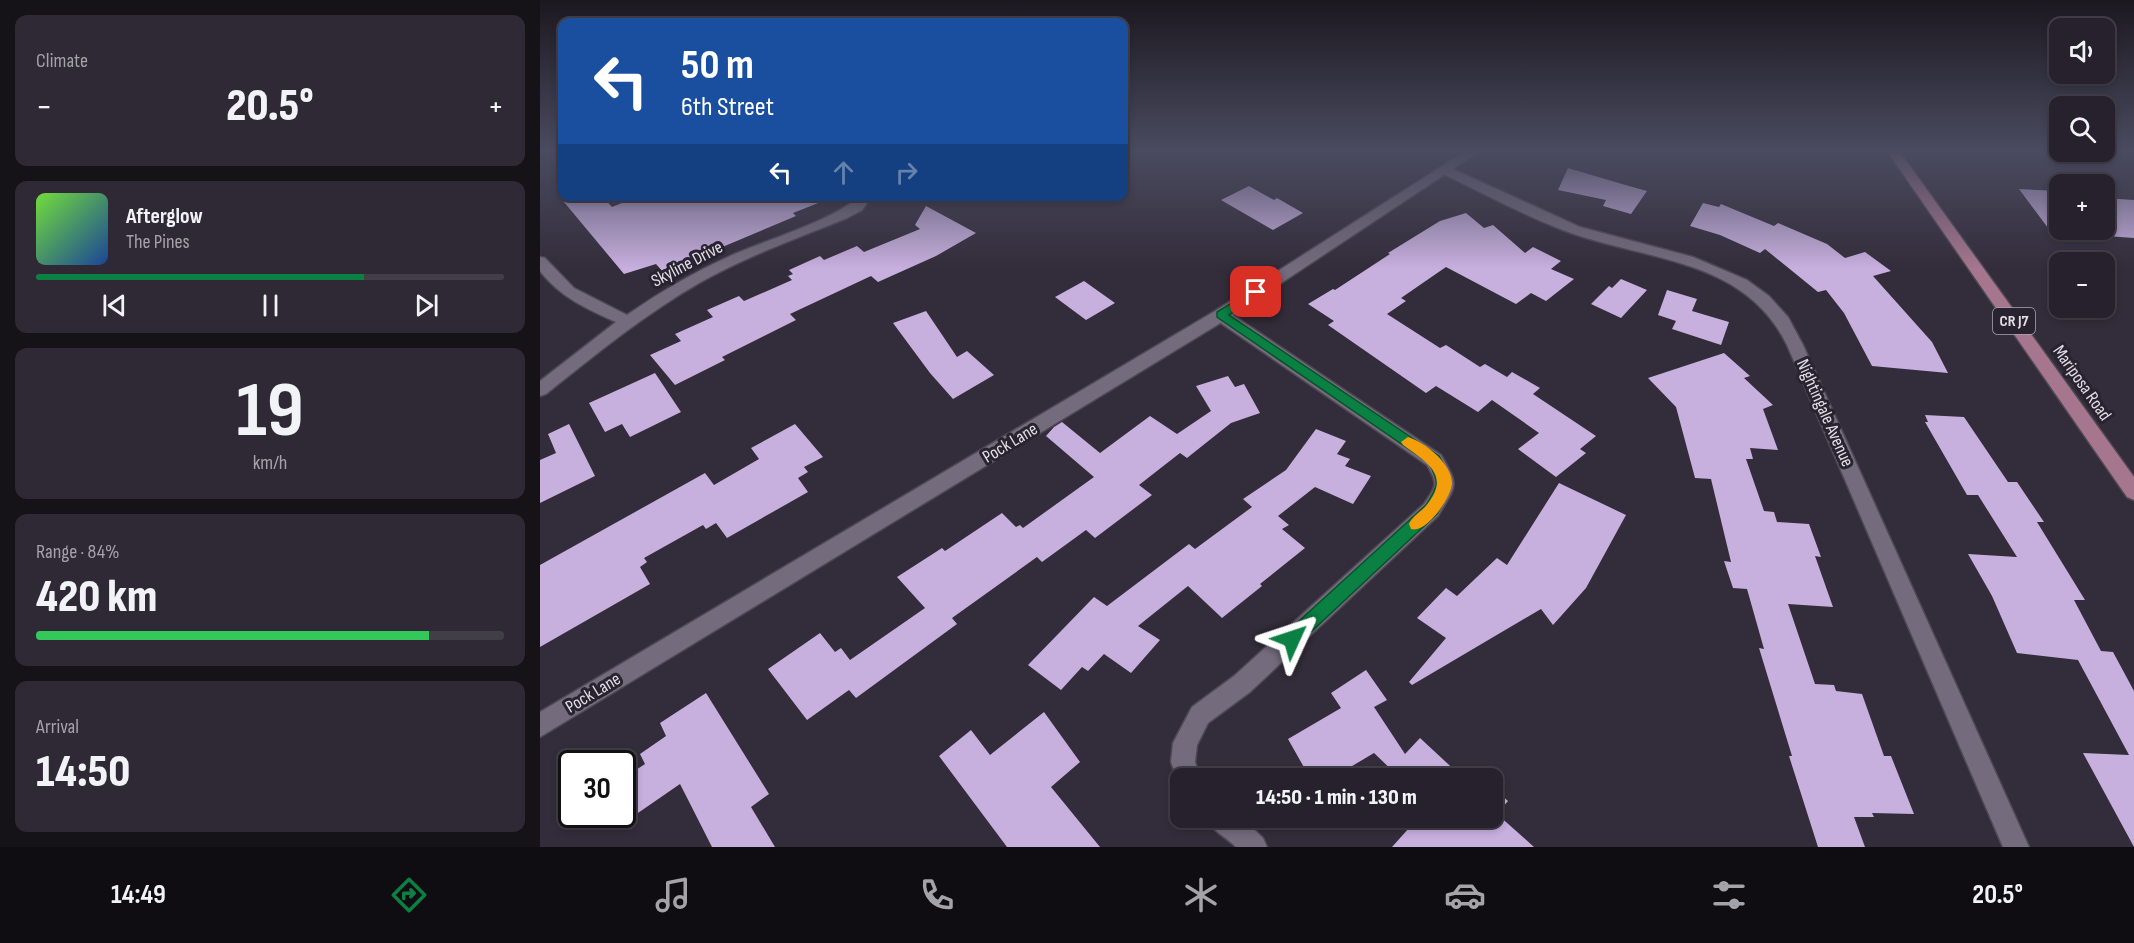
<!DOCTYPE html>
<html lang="en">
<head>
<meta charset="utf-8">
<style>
	:root { --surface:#26212c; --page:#2e2934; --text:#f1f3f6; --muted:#a4a3a9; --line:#423e48; --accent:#0b8043 }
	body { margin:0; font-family:"Sofia Sans Condensed",sans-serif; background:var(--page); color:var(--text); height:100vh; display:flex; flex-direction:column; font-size:22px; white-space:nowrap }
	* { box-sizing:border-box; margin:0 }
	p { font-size:20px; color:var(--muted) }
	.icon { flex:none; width:33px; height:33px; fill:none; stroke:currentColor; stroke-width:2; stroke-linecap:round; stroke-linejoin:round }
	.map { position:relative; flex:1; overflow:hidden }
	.sheet { display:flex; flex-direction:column; gap:15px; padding:15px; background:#151218; width:540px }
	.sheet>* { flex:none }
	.banner { position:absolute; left:18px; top:18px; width:570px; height:183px; border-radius:12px; box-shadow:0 3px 9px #0003,0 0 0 2px var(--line); background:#1a4fa0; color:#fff; overflow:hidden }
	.tools { position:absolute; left:1509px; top:18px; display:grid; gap:12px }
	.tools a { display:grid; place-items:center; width:66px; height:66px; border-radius:12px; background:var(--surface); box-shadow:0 3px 9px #0003,0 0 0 2px var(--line); font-size:30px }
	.speed { position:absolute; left:18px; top:750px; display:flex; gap:12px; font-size:30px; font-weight:700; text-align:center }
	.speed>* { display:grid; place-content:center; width:78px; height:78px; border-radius:50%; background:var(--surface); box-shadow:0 3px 9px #0003,0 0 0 2px var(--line); line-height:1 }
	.speed .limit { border:3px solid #111; border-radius:9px; background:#fff; color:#111 }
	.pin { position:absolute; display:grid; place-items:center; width:51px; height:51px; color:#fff; margin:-26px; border-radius:12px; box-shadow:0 3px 9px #0006 }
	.me { position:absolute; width:66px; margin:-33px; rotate:48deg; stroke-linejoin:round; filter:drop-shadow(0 0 4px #0008) }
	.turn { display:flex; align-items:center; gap:21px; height:126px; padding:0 24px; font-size:27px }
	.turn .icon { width:78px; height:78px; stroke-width:2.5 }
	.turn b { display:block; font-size:42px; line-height:51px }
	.lanes { display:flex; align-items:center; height:57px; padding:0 24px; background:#0003; justify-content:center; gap:30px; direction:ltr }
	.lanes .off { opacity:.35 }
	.big { font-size:45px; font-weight:800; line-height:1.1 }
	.sheet .widget { flex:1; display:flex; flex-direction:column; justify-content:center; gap:9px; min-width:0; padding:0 21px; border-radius:12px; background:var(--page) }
	.sheet .dial { align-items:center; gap:0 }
	.dial b { font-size:78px; line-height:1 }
	.song { display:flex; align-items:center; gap:18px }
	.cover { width:72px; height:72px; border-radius:9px; background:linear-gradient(135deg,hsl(100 70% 55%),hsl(220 70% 35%)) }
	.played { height:6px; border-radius:3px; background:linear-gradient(90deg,var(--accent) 70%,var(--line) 70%) }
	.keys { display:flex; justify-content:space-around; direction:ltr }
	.heat { display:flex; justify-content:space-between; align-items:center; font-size:33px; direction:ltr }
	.charge { height:9px; border-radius:4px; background:linear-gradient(90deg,#34c759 84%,var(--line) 0) }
	.trip { position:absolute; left:630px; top:768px; width:333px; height:60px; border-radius:12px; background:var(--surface); box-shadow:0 3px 9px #0003,0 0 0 2px var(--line); font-weight:800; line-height:60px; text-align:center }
	.dock { display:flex; height:96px; justify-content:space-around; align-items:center; background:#0f0d12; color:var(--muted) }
	.dock .icon { width:42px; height:42px }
	.dock .selected { color:var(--accent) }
	.dock b { font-size:27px; color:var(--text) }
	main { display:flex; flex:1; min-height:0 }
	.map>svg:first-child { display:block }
	.building { fill:#c7afde }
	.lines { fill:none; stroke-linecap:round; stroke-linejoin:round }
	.minor-casing { stroke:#4f4854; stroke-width:3 }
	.tertiary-casing { stroke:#4f4854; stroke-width:3 }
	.primary-casing { stroke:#4f4854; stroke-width:3 }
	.minor { fill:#746b7c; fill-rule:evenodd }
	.tertiary { fill:#746b7c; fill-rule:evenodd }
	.primary { fill:#a5768e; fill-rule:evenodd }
	.route { fill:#0b8043; stroke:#07532c; stroke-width:1.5 }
	.slow { fill:#f59e0b }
	.labels { text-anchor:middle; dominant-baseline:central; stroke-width:6; stroke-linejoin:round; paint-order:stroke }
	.shield { fill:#292230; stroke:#aaa5af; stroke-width:1.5 }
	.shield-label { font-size:16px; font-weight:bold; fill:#e2dde6 }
	.street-label { font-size:18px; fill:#e2dde6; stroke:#292230 }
</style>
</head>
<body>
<main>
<section class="sheet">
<div class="widget"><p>Climate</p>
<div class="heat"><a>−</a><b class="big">20.5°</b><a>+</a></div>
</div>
<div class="widget">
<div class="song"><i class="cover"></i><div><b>Afterglow</b><p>The Pines</p></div></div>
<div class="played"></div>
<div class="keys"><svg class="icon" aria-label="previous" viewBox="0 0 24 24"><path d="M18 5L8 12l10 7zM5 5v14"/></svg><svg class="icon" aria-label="pause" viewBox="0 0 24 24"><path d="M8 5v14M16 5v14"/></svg><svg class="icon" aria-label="next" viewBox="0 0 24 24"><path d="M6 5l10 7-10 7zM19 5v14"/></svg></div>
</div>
<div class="widget dial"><b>19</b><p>km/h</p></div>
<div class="widget"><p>Range · 84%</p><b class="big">420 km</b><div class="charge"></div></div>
<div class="widget"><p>Arrival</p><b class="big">14:50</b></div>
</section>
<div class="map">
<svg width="1594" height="847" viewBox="0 0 1594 847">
	<rect width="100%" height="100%" fill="#332c3a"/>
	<path class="building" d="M1028,168L1082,184L1107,191L1091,214L1063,206L1066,200L1018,190Z
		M709,186L734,200L737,198L763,213L733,230L681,200Z
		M1479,189L1520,191V230H1564V198L1594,200V238L1511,232Z
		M19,196H62L72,207L99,196L291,198L253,213L256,216L123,272L116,264L84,274Z
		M1163,203L1179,207L1181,204L1234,226L1238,223L1287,244L1305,258L1325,252L1351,271L1333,276L1392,342L1408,373L1332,366L1304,313L1286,290L1278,292L1225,249L1220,253L1180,235L1150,226Z
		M386,206L436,233L396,256L338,282L331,276L250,314L256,320L182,357L185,360L135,385L110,355L141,341L135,334L173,317L167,310L199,296L204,301L252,280L248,276L253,274L249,270L280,256L284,260L317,246L324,252L380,229L375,225Z
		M926,213L944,228L953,225L985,253L993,247L1021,261L1011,269L1034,279L1006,301L991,293L976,304L906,267L861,298L866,301L847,314L900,348L906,345L940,367L945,364L967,377L972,372L1000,388L993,394L1056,436L1040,449L1046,453L1016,477L978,449L999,433L952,400L938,412L896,386L886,393L788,325L794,321L768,304L793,289L795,290L850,254L848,253L900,221Z
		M1081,279L1107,290L1081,318L1051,304L1069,286L1072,288Z
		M544,281L575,303L546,320L515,297Z
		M1127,290L1157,299L1152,311L1189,322L1181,345L1132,329L1136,321L1118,315Z
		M386,311L417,357L427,351L454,375L413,399L390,373L353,323Z
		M1184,353L1210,376L1204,378L1233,405L1223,409L1238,450L1210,448L1213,459H1206L1224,511L1234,512L1237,522L1269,524L1281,557L1275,556L1293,607L1248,604L1275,684L1294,685L1296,691L1322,694L1344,756H1351L1374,814L1332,813L1334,817H1314L1325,847H1278L1249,756H1252L1219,648L1224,649L1207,589L1193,588L1184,561L1191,562L1171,479L1155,478L1136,407L1108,378Z
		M115,373L141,412L90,437L82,424L65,432L49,403Z
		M688,376L695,387L704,384L720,413L691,423L647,458L640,453L599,485L612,495L555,538L546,530L502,562L497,557L412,618L417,624L316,698L309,690L267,720L228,669L280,633L295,652L301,648L310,660L385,608L357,577L402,548L405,551L462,513L476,527L480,525L483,528L554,477L506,436L514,427L522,422L560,453L610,416L637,434L671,411L656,386Z
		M1385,415L1424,417L1468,482H1477L1504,522H1497L1545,600H1534L1561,651L1573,652L1594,691V847L1543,753L1589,755L1538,660L1477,653L1452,596L1428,554L1477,557L1438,495H1427L1385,422H1388Z
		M29,424L55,476L0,503V460L16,453L8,434Z
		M255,424L283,457L264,467L268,472L258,478L268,492L187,538L176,523L166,529L163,525L104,558L107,562L100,567L110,584L0,647V565L165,473L174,485L219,459L211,448Z
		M776,429L806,441L797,454L810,459L805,466L831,476L813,504L775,487L738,516L749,525L742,529L765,548L720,584L722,586L682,618L648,586L598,626L620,640L591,673L564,654L548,671L542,667L521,690L488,665L554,597L567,606L649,544L655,549L712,507L703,499L746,470Z
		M1019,483L1086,515L1046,588L1013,625L1001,609L872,685L869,682L906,638L877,618L906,588L917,596L957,558L967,565Z
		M826,670L847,700L834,707L865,754L880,738L921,776L930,767L943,778H860L834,753L792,778H770L748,739L801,708L791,693Z
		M166,693L229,794L211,807L235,847H172L140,784L82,824V779L105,764L100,754L126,736L120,723Z
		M504,712L540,762L511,787L560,847H467L399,756L431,730L450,755Z
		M952,787L968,801L957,814L994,847H852L878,818H952Z"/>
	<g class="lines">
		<defs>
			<path id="minor" d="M906,166L1040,227L1153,257L1207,280L1229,296L1248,317L1263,345L1489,847H1463L1247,345C1205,259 1110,261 1031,233C986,217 944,193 901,173L899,170L901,167Z
				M318,196H332L322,210L307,218C258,238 207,256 161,282C105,314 56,354 6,394L0,396V381L76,322C47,309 20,297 0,271V257L5,258L34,288L87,315C120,292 154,272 190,256C220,242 301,218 318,196Z
				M681,310L687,311L901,455C920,487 916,485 898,516L710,692L668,723L657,745L655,762L660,778H640V787L631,762L633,743L652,707L694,676L884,504C896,486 899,485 887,465L675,319L673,315Z
				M666,818H702L723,838L727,847H696C686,837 672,831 666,818Z"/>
			<path id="tertiary" d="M926,151H940L687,319L0,737V712L675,311Z"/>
			<path id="primary" d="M1347,151H1359L1594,477V500L1587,497Z"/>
		</defs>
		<use href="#minor" class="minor-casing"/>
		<use href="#tertiary" class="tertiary-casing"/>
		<use href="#primary" class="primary-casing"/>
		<use href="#minor" class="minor"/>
		<use href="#tertiary" class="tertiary"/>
		<use href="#primary" class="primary"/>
	</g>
	<linearGradient id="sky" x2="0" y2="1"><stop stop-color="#1c1820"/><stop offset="0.56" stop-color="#4a4b60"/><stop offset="1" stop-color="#4a4b60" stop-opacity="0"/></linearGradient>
	<rect width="1594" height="269" fill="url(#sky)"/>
	<path class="route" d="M716,288L722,292L720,295L689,315L899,456C916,487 914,484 897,514L758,644L752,646L746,644L744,639L746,633L886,505C898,486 900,484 889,463L677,317V312Z"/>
	<path class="slow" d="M868,437C885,442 912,464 912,483C912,497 886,534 871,529L869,524C872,517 879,513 885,507C912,476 888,463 863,445L861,442Z"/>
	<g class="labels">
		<rect class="shield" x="1453" y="308" width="42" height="26" rx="4.5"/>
		<g class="shield-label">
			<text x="1474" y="321">CR J7</text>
		</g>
		<g class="street-label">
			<text transform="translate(147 264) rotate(-28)">Skyline Drive</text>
			<text transform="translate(1542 383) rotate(55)">Mariposa Road</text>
			<text transform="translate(1285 413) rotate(66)">Nightingale Avenue</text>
			<text transform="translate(470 443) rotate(-31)">Pock Lane</text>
			<text transform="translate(53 693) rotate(-31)">Pock Lane</text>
		</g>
	</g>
</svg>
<div class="tools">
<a><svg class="icon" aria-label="sound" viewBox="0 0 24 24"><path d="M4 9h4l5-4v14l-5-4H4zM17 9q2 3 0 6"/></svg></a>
<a><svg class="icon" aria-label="search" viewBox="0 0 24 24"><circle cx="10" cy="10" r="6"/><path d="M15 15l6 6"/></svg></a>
<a>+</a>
<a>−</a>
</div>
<div class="speed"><div class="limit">30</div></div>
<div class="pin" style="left:716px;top:292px;background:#d93025"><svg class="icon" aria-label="arrive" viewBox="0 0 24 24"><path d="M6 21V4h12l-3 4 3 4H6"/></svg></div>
<svg class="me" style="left:752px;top:639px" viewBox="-20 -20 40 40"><path d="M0-17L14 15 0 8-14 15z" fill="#0b8043" stroke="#fff" stroke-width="4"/></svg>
<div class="trip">14:50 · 1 min · 130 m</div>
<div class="banner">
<div class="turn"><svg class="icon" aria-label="left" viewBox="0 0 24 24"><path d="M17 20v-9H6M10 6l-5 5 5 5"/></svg><div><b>50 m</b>6th Street</div></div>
<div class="lanes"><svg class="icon" aria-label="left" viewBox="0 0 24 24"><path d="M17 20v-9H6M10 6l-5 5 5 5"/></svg><svg class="icon off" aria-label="ahead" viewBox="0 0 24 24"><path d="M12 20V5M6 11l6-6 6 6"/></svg><svg class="icon off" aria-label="right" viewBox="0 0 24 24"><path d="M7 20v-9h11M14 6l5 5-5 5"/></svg></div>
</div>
</div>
</main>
<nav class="dock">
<b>14:49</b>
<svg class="icon selected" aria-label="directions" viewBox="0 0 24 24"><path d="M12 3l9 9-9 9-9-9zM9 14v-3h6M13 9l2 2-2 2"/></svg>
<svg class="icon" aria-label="music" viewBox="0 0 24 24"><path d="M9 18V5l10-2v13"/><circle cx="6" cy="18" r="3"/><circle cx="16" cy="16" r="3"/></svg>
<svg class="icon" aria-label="phone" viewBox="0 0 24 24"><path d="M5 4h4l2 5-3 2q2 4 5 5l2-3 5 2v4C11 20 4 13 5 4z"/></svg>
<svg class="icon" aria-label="climate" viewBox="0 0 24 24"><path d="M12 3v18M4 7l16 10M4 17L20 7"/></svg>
<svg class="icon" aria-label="car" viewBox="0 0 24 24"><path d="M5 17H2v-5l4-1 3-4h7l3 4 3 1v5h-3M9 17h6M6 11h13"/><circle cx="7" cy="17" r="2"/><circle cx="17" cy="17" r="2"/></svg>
<svg class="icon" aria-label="filters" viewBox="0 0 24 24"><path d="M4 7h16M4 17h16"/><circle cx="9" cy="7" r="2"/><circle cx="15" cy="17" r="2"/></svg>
<b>20.5°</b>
</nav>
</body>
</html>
